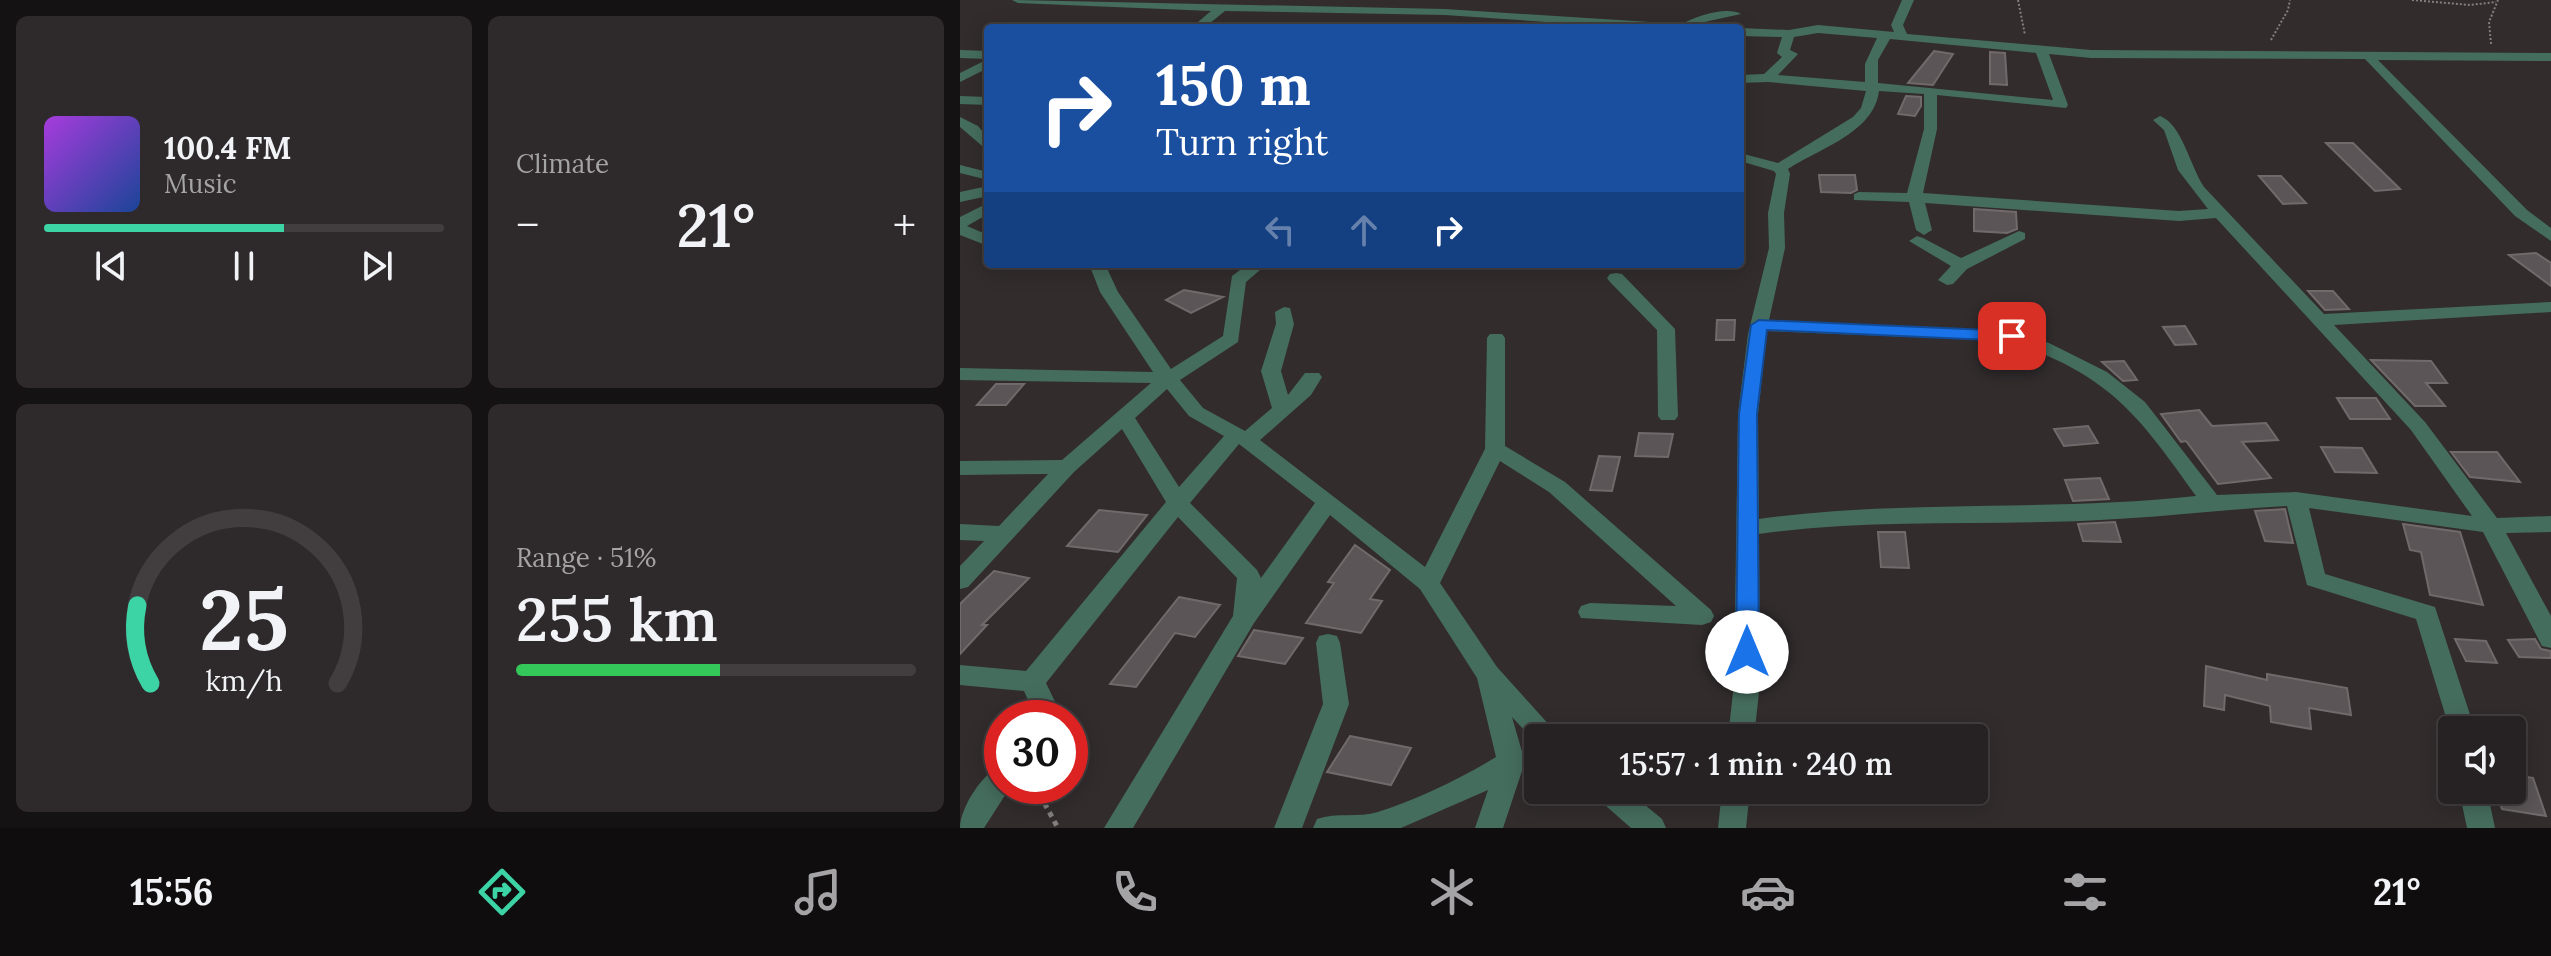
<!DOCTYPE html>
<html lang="en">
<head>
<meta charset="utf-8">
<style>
	:root { --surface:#262122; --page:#2e292a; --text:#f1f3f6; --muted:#a4a3a5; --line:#423e40; --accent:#3cd4a4 }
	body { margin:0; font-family:Lora,serif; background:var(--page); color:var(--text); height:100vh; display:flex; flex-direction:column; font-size:30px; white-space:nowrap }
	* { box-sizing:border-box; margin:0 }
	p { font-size:26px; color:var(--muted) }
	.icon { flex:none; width:44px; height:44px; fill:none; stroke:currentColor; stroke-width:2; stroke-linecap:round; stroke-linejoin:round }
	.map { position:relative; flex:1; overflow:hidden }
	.details { display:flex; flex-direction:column; gap:16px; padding:16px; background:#151213; width:960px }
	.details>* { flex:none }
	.top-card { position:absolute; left:24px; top:24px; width:760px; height:244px; border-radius:8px; box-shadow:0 4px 20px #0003,0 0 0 2px var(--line); background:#1a4fa0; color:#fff; overflow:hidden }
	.fabs { position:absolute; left:1478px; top:716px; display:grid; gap:16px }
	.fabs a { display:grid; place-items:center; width:88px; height:88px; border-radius:8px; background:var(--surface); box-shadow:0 4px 20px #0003,0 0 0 2px var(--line); font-size:40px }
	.speed { position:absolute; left:24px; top:700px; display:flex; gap:16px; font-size:40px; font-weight:700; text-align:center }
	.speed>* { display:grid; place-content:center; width:104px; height:104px; border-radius:50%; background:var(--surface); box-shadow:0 4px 20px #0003,0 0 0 2px var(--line); line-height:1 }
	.speed .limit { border:12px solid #d22; background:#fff; color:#111 }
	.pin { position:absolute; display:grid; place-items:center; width:68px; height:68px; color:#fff; margin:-34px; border-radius:16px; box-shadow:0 4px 12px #0006 }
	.me { position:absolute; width:88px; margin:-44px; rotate:0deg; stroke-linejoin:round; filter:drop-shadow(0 0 6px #0008) }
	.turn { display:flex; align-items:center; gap:28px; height:168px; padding:0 40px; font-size:36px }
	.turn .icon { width:104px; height:104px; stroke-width:2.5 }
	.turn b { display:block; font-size:56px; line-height:68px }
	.lanes { display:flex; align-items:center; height:76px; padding:0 40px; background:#0003; justify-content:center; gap:40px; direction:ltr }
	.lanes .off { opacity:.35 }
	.big { font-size:60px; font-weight:600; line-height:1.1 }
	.details .tile { flex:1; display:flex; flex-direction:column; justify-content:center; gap:12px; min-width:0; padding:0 28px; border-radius:12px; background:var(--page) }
	.details .dial { align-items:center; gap:0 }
	.dial svg { height:208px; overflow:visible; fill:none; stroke:var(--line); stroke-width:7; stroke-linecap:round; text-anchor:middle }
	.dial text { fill:var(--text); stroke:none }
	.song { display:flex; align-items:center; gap:24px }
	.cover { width:96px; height:96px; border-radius:12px; background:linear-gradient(135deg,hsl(280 70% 55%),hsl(220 70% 35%)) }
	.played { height:8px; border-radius:4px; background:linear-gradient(90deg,var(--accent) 60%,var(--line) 60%) }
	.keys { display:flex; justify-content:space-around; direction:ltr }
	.heat { display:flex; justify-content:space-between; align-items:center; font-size:44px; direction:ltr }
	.charge { height:12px; border-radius:6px; background:linear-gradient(90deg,#34c759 51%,var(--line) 0) }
	.details .tiles { flex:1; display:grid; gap:16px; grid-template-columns:repeat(2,1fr) }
	.trip { position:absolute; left:564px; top:724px; width:464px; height:80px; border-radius:8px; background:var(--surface); box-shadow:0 4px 20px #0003,0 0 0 2px var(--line); font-weight:600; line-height:80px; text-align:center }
	.dock { display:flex; height:128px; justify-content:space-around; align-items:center; background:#0f0d0e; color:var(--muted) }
	.dock .icon { width:56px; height:56px }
	.dock .active { color:var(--accent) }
	.dock b { font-size:36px; color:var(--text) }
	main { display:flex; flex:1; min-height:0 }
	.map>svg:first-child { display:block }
	.building { fill:#5b5557; stroke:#706a6b; stroke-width:2 }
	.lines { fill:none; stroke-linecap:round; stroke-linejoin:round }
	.path-far1 { stroke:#837f7f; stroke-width:2; stroke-dasharray:2 2; stroke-linecap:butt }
	.path { stroke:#837f7f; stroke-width:5; stroke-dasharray:5 5; stroke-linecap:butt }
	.minor { fill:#456d5d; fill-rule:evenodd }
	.route { fill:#1a73e8; stroke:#114b97; stroke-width:2 }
</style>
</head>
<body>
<main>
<section class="details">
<div class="tiles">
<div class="tile">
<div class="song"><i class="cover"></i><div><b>100.4 FM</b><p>Music</p></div></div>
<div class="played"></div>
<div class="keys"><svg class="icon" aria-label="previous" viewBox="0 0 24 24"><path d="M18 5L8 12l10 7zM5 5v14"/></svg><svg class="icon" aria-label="pause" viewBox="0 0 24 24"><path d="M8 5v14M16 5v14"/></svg><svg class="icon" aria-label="next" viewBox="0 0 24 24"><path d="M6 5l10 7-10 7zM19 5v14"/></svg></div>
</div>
<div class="tile"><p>Climate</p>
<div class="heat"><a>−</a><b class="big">21°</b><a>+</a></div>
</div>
<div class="tile dial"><svg viewBox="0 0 100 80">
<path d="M14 69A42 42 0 1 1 86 69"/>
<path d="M14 69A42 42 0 0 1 9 39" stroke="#3cd4a4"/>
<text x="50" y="56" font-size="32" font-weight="700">25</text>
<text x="50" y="72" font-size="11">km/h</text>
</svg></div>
<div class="tile"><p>Range · 51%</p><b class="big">255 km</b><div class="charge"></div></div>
</div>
</section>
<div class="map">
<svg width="1591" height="828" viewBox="0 0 1591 828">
	<rect width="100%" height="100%" fill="#322c2d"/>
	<path class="building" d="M974,51L993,54L973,85L948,83Z
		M1030,52L1045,53L1047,85L1030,84Z
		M946,96L961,97V106L955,116L938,114Z
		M1366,143H1393L1440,189L1415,191Z
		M859,175H895L897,190L891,193L861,192Z
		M1299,176H1321L1346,203L1323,204Z
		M1014,209L1056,212L1057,229L1047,233L1014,231Z
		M1576,253L1591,263V286L1549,255Z
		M224,290L263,297L231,313L206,300Z
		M1348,291H1373L1389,309L1365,310Z
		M757,320H775L774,340H756Z
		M1225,326L1236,344L1215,345L1203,327Z
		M1411,360L1471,361L1487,383H1466L1485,406H1455Z
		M1164,361L1177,380L1163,381L1142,362Z
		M36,384H64L46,405H17Z
		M1377,398H1416L1430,419H1390Z
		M1239,410L1252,426L1306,423L1318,440L1282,442L1311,478L1258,484L1226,441L1221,442L1201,414Z
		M1128,426L1138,443L1104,446L1094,429Z
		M679,433L713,434L708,457L675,456Z
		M1361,447L1402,448L1417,473L1375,472Z
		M1491,452H1537L1560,482L1510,477Z
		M639,456L660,457L652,491L630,490Z
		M1140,478L1149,499L1113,501L1105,480Z
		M1325,509L1333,543L1305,541L1295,511Z
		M139,510L187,515L158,552L107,546Z
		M1155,522L1161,542L1123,541L1118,524Z
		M1443,524L1500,532L1523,605L1470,595L1461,552L1450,550Z
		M918,532H945L949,568L921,567Z
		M395,545L430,570L410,599L422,601L401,633L346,623L374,583L368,582Z
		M34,571L69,578L22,625H27L0,654V604Z
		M219,597L260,605L235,637L215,633L176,687L150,684Z
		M294,630L343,638L325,664L278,656Z
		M1495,639L1526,641L1537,663L1506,661Z
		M1575,639L1581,649L1591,651V658L1559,657L1548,640Z
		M1246,666L1307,680V674L1387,688L1391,715L1349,708L1351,729L1311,722L1310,706L1265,695L1264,710L1244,706Z
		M390,736L451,748L431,785L367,772Z
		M1552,775L1573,778L1586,816L1542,809L1536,790H1552Z"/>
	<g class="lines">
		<path class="path-far1" d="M1058,0L1065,35
			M1452,0L1510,5L1536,2
			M1311,40L1328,10L1330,0
			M1531,44L1529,22L1538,0"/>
		<path class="path" d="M75,786L98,828"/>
		<path class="minor" d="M52,0L485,9L722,24C736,16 767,6 781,14L740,23L733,28H674L485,15L265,11L244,28H231L251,11L58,3Z
			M942,0H954L943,25L947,34L1131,50L1591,53V61L1418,60L1567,210L1591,228V241L1555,216L1405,59L1131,58L1089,54L1108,105L1106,108L977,95V129L963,193L1219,211L1248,209L1218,170L1204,130L1193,120L1200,116C1222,124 1230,166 1244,187L1364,314L1591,302V312L1374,325L1465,422L1537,518L1591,516V532L1546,533L1591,616V648L1582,646L1523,532L1349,508L1365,574L1475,607L1515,730H1492V737L1456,619L1347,585L1327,506C1270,509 1214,516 1157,519C1038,527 917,517 799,534L800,683L794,738H768L774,683L778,414L788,334L809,248L808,213L816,174L814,171L780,161V153L818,163L893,117L901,108L906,91L808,82L780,83V75L804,74L822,57L817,53L822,37L780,36V28L829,30L858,25L934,32L931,25ZM858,33L917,38L905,64V82L818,75L838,54L830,50L834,37ZM930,39L1076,53L1093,100L918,83V60ZM919,91L964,94V129L947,193L899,192L894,194V200L949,202L956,230L964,235L972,230L965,203L1219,221L1256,218L1451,430L1512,516L1336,492L1257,495L1185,402L1147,372L1089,343L1052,331L809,320L825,248L824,213L830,174L828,169C858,149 914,133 919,91ZM807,331L1050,341C1150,376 1177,413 1236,496C1090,512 943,499 799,519L798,414Z
			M0,50L28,51V59L0,58Z
			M28,59V68L0,82V73Z
			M0,96L28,97V105L0,104Z
			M0,117L18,126L28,138V151L0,127Z
			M0,165L28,172V180L0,173Z
			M28,186V196L0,202V192Z
			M28,203V214L7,226L28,235V246L0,235V217Z
			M1059,231L1065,233V239L1007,269L993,284L987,285L978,280L991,266L949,241L957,236L963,238L1001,258Z
			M78,264H103L95,269L80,268Z
			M129,264H145L158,292L211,369L263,336L272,276L288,264H307L286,282L278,342L220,380L243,408L285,431L312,408L301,371L316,324L315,312L324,307L330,308L334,324L321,371L328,395L345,373H359L362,377L351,395L300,440L465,567L525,449L527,338L530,334H542L545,338V446L605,482L751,610L754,616L751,622L742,625L621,618L618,612L621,606L630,603L716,606L589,492L540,461L480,583L537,667L601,738H578V745L552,717L565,762L543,828H515L528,790L441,828H353L357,819C377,812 398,818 418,812C458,799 500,779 536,757L517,678L460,589L370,515L294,623L173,828H144L273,616L277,578L218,517L86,683L100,712L97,718H70L73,711L64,691L0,685V665L66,671L206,502L162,429L114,472L8,587L0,589V566L24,541L0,540V524L39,526L88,474L0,475V461L102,460L191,383L0,380V368L193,372L140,292ZM207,389L229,416L264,436L219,487L175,418ZM279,444L355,503L301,578L297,570L230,503Z
			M656,273L662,274L715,329L718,416L715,420H701L698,416L697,330L650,282L647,278L650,274Z
			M368,634L377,636L380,643L389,704L342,828H314L363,704L356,643L359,636Z
			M42,765V786H51L24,828H0C0,808 23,772 42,765Z
			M633,790H667L702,819L706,828H671L637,798Z
			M762,790H790L786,828H758Z
			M1499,790H1527L1535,828H1507Z"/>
	</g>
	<path class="route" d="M799,320L1052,331L1060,336L1052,341L807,330L797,414L799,652L795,658L787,661L779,658L776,652L779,414L791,325Z"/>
</svg>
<div class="fabs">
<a><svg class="icon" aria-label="sound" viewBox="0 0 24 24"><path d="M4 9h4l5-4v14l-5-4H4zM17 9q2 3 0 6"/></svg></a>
</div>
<div class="speed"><div class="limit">30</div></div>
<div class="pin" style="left:1052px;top:336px;background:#d93025"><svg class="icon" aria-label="arrive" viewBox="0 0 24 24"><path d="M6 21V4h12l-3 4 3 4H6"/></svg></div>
<svg class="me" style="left:787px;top:652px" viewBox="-20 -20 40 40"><circle r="19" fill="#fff"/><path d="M0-13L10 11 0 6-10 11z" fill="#1a73e8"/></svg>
<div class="trip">15:57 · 1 min · 240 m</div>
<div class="top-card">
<div class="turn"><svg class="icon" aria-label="right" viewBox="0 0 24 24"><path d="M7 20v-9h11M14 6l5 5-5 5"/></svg><div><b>150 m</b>Turn right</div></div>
<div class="lanes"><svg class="icon off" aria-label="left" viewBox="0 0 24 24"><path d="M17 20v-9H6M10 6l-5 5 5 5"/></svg><svg class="icon off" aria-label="ahead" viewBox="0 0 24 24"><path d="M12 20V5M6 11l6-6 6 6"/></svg><svg class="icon" aria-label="right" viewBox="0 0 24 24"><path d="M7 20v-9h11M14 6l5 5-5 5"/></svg></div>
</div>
</div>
</main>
<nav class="dock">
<b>15:56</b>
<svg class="icon active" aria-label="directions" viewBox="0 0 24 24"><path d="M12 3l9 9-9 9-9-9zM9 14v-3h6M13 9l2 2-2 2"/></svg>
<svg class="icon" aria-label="music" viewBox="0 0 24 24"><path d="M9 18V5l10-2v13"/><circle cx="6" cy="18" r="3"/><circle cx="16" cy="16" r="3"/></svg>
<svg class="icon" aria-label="phone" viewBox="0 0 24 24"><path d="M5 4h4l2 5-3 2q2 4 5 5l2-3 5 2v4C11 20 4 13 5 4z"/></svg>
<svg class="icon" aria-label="climate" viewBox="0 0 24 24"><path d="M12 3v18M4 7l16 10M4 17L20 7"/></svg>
<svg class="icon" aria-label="car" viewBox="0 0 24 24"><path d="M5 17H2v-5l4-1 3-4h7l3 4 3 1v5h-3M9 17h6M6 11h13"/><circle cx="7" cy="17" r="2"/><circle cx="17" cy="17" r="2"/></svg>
<svg class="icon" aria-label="filters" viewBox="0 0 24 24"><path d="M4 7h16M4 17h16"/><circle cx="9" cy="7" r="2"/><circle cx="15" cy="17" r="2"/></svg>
<b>21°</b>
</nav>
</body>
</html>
